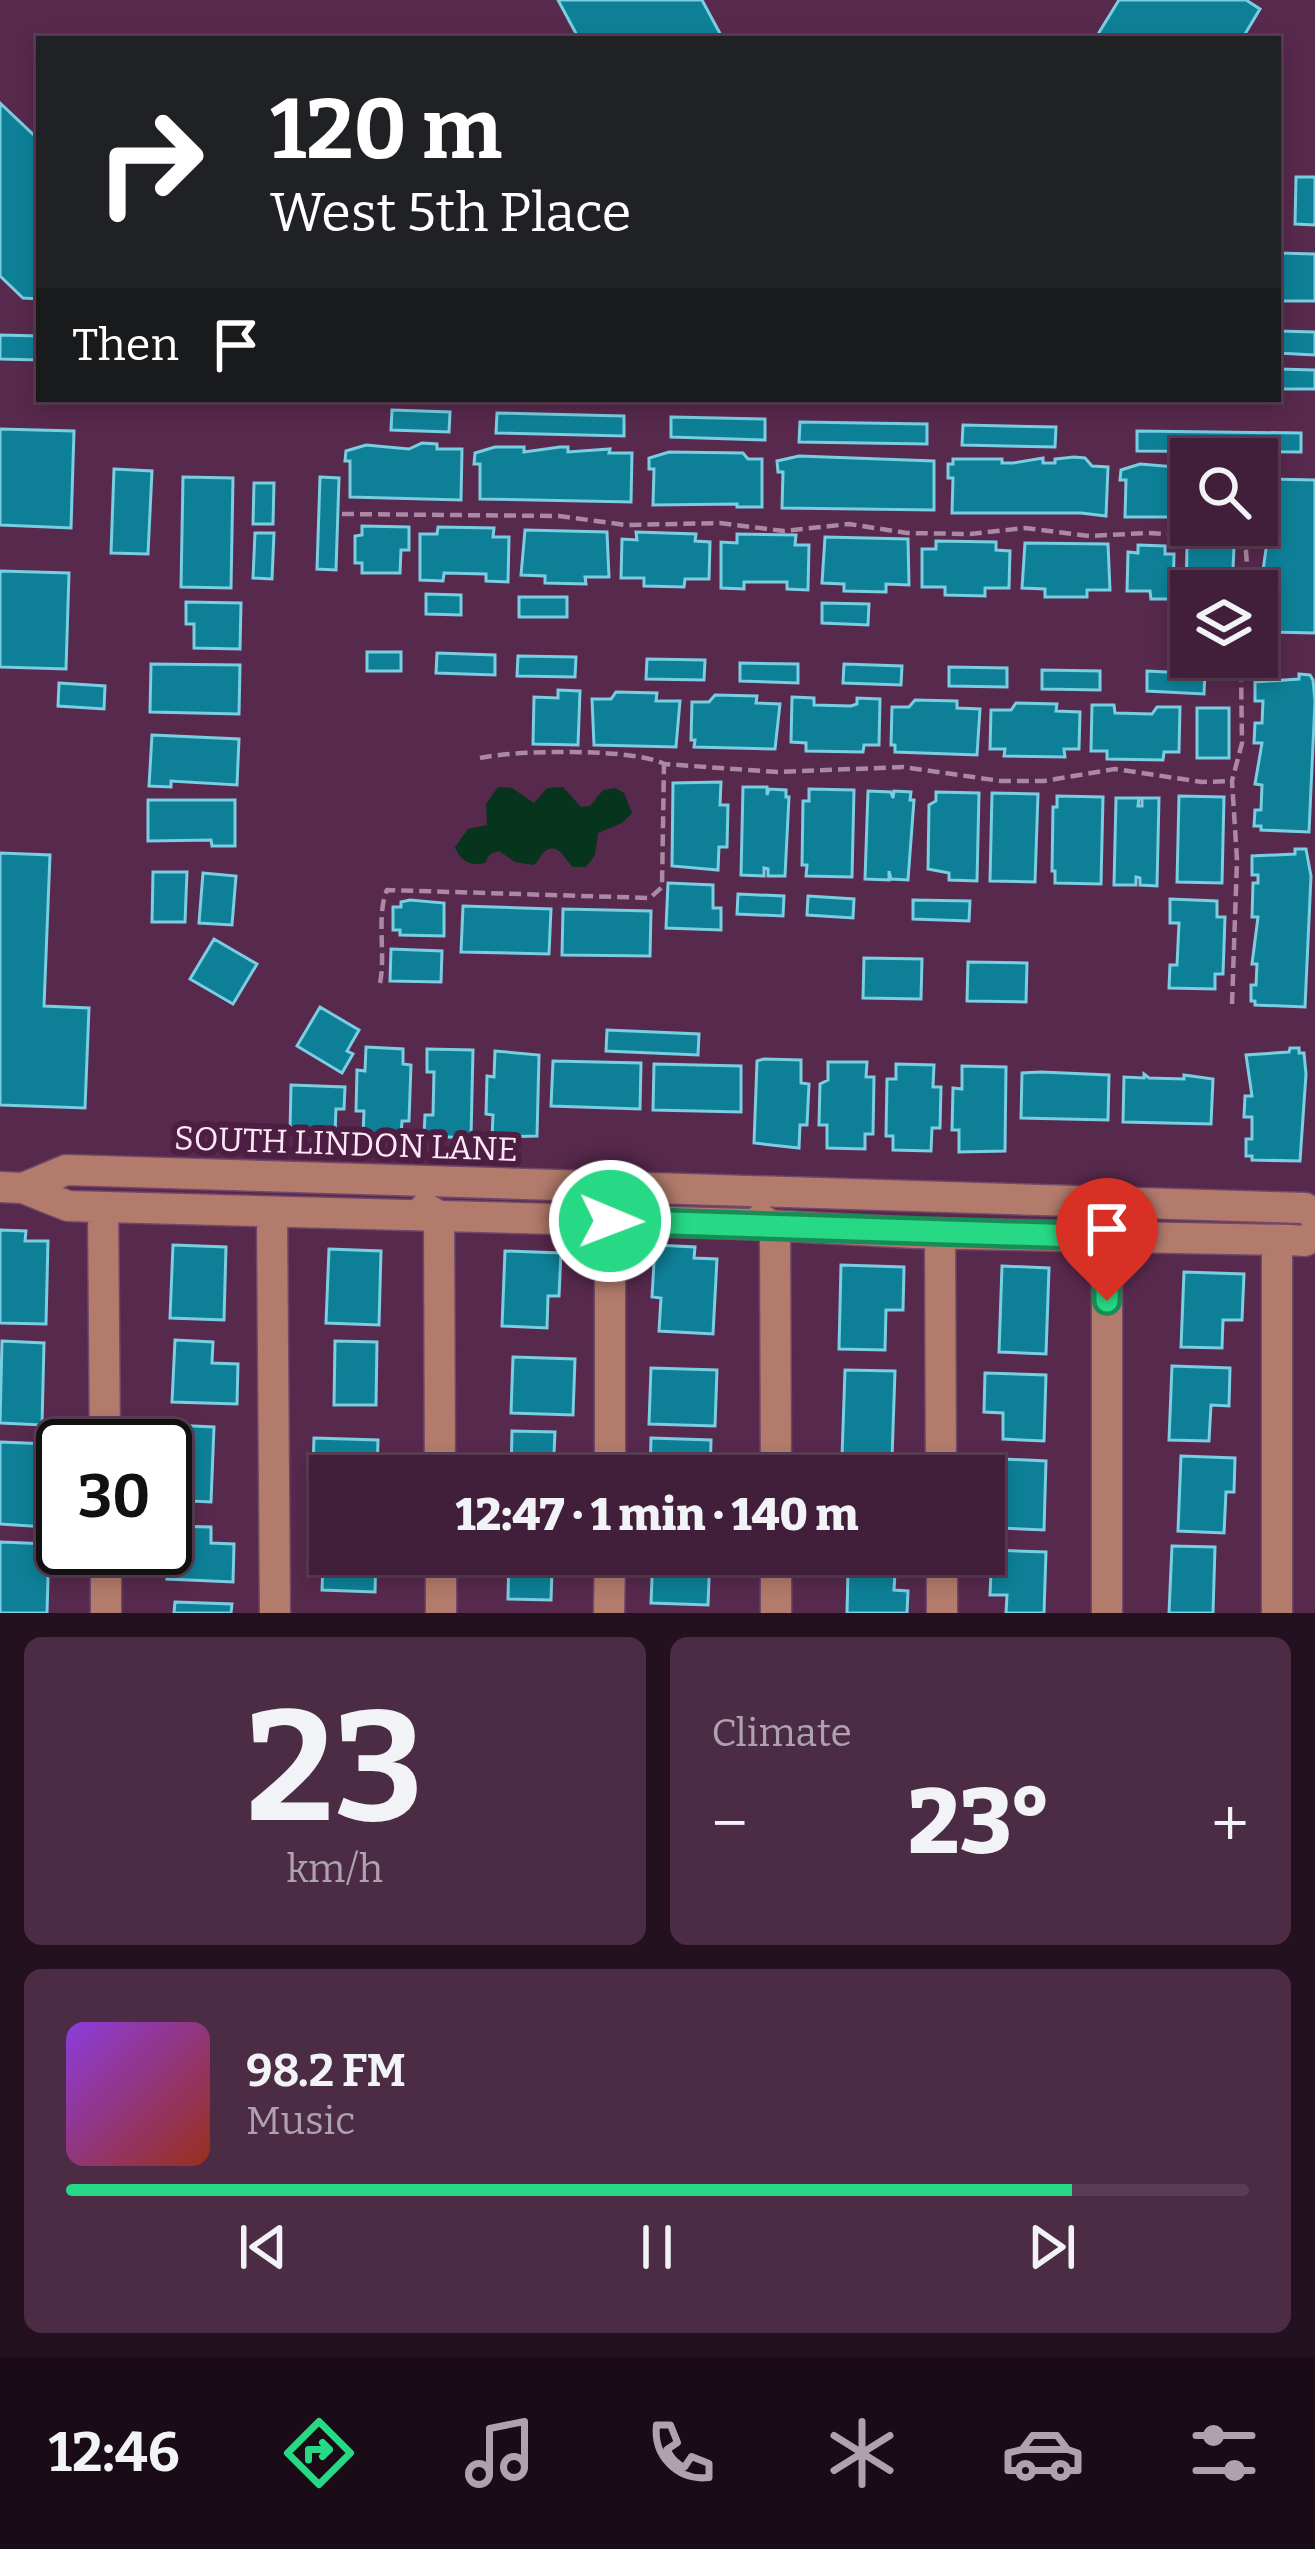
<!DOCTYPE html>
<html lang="en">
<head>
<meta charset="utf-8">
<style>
	:root { --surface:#411f3a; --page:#4c2c45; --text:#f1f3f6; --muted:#aea2af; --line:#5a3d54; --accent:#27d885 }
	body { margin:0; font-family:Bitter,serif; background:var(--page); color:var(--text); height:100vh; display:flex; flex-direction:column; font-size:45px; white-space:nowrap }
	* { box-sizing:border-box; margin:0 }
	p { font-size:39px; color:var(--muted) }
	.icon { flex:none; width:66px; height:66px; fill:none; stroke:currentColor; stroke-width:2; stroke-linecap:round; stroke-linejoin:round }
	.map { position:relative; height:1613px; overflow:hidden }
	.details { display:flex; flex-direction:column; gap:24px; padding:24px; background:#241120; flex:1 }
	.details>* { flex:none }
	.top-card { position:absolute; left:36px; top:36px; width:1245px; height:366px; border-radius:0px; box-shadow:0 6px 18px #0003,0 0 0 3px var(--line); background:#202124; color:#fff; overflow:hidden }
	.buttons { position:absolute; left:1170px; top:438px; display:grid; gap:24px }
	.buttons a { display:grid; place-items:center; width:108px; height:108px; border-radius:0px; background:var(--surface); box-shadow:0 6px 18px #0003,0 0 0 3px var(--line); font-size:60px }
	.speed { position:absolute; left:36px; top:1419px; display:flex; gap:24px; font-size:60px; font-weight:700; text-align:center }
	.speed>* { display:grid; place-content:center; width:156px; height:156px; border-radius:50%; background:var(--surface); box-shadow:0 6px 18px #0003,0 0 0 3px var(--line); line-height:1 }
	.speed .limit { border:6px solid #111; border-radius:18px; background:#fff; color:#111 }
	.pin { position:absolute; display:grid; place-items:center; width:102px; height:102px; color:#fff; margin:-123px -51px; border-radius:50% 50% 50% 0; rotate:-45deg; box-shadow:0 0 12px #0007 }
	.pin .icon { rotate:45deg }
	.me { position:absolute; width:132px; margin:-66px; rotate:91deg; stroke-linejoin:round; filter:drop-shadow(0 0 9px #0008) }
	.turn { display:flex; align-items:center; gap:42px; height:252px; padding:0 36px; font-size:54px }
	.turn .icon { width:156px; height:156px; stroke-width:2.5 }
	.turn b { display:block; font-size:84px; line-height:102px }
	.then { display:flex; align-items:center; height:114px; padding:0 36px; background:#0003; gap:24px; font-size:45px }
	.big { font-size:90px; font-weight:800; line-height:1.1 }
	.details .tile { flex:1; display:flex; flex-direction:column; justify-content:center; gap:18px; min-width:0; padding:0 42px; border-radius:18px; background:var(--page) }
	.details .dial { align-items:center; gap:0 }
	.dial b { font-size:156px; line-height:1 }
	.song { display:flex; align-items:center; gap:36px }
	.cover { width:144px; height:144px; border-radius:18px; background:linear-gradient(135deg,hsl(270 70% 55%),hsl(10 70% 35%)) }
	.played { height:12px; border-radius:6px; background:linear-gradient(90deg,var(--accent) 85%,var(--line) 85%) }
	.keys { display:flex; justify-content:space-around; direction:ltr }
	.heat { display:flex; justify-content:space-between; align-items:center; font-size:66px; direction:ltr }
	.details .tiles { flex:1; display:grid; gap:24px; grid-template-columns:1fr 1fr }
	.tile:last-child { grid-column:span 2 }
	.trip { position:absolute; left:309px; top:1455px; width:696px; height:120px; border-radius:0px; background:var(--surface); box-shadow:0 6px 18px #0003,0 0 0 3px var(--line); font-weight:800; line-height:120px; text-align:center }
	.menu { display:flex; height:192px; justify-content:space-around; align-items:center; background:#1a0c17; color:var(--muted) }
	.menu .icon { width:84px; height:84px }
	.menu .on { color:var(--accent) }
	.menu b { font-size:54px; color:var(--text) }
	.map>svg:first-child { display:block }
	.water { fill:#06341d }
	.building { fill:#0d8097; stroke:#7bcde2; stroke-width:3 }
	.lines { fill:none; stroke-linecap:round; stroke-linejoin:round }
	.minor-casing { stroke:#724768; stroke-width:33 }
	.path { stroke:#ab88a3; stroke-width:4.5; stroke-dasharray:12 6; stroke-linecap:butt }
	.minor { stroke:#b27b6c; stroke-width:30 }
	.route-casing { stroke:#198c56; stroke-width:30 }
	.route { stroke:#27d885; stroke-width:21 }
	.labels { text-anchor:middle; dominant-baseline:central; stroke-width:12; stroke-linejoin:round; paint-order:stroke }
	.street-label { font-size:33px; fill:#ffe7f8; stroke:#4c1e42 }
</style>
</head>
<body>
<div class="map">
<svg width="1315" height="1613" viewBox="0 0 1315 1613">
	<rect width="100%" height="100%" fill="#57294d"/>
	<path class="water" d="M498,787L512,788L534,803L547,788L563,787L581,807L590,806L603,790L615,788L624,793L632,813L622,823L598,833L595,855L586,867H573C565,860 557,839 543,853C540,857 538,862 533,865L515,862L499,851L490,854L485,863C471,867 459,860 455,847L468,829L487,825L486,804Z"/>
	<path class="building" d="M558,0H702L723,39H579Z
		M1119,0H1246L1260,9L1242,39H1095Z
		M0,103L39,140V299L23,298L0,276Z
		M1296,177H1315V225L1295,224Z
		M1278,253L1315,254V301H1278Z
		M1278,331L1315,332V355L1278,353Z
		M0,335L39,336V360L0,359Z
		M1278,369L1315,370V389H1278Z
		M392,410L450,412L449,432L391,430Z
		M497,413L624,416V436L496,433Z
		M671,417L765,419V440L671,437Z
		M800,422L927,424V444L799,442Z
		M963,425L1056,427L1055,447L962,445Z
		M0,429L74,431L71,528L0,525Z
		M1137,431L1301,433V452L1137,451Z
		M422,443L437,444V449H462L461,500L350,497V461H345L346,451L366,445L409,449Z
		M495,447H524V452L560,447H568V452L610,449L609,453H632L631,502L480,499V464H474L475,453Z
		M669,452L743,453L748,459H762V507H737V504L653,505L654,469H649V458Z
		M799,456L934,461V510L782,508L783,472H778L777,461Z
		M1074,457L1085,458L1092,466L1108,467L1106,516L1081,513H952L953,478H948V464H953V459H1002V463H1013L1043,458V463H1055V459Z
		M1140,464L1187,468L1191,465V517H1125L1126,480H1120L1121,470Z
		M114,469L152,471L148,554L111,553Z
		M183,477L233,478L231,588L181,587Z
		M320,477L339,478L336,570L317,569Z
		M1268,479L1315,480V633L1264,632L1259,628L1260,609H1265L1266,586L1261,585L1267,542H1262V526L1270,523L1271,504L1263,501V483H1268Z
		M254,483H274L273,524H253Z
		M362,526L409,527V550H401L400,573H362V563H355V536L362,535Z
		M438,527L494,528L493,537H509L508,582L486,581V574L444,573L443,581L420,580V534H437Z
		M525,530L607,532L609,577H585L586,584L545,583V576L521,575Z
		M636,532L696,534L695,541L710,542L709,579H685L684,587L644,586V578H621L622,539L637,540Z
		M255,533H274L272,579L253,578Z
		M737,534L796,535L795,545H809L808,590L787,589V582H744V589L721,588V542L737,543Z
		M825,537L908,539L909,585L886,584V592L844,591V584L822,583Z
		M936,541L996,542V550L1010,551L1009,588H985V596L945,595V587H922V549H936Z
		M1025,543L1108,544L1110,590H1087V597H1045V589L1022,588Z
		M1138,545L1165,546V554H1174L1173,599H1151L1150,591H1127L1128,552L1138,553Z
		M1187,546L1234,547L1232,591H1191V600H1186Z
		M0,571L69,573L66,669L0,667Z
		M426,594L461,595V615L426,614Z
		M519,597H567V617H519Z
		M186,602L241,603L240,649L194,648V624H186Z
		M822,603L869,604L868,625L822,623Z
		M367,652H401V671H367Z
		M437,653L495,655V675L436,673Z
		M518,656L576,657L575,677L517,676Z
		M647,659L705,660L704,680L646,679Z
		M740,663L798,664V683L740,681Z
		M151,664L240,665L239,714L150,712Z
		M844,664L902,666L901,685L843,683Z
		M949,667L1007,668V687L949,686Z
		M1042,670L1100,671V690L1042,689Z
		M1147,671L1205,674L1204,694L1147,691Z
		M1299,674L1310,675L1313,680L1315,701L1309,832L1261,830V826H1254L1255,810H1261L1262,785L1255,784L1262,743H1254L1255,723H1262L1263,701H1255V682L1299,679Z
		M59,683L105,686L104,709L58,706Z
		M558,690L580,691L578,745L533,744L534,697L558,698Z
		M616,692L657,693L656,701H680L676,747L594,745L592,699H611Z
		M715,695L757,696L756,703L780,704L775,749L694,747L695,740H691L692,702H709Z
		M792,697L814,698V705L851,706L857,704V698L880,699L879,745H864L863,752L806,751V743L791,742Z
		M915,700L957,701V708L980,709L977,755L895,752V745H891L892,707H909Z
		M1016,703L1057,704L1056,711L1080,712L1079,749H1064L1065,757L1004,756L1005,749H990L991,710H1011Z
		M1092,705H1114L1115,713L1152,714L1157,707H1180L1179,752H1164L1163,760L1107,759V751H1091Z
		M1197,708H1229V758H1197Z
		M152,735L239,739L237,785L171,781V787L149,786Z
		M721,782L720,805H728L727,847H719L718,870L672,866L673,783Z
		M743,787H767V795L769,789L786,790V797H789L785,876H768V869L764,868V876L741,875Z
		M809,789L854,790L852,877L806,876L807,865H802L803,801H809Z
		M868,791L891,792L893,798L894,791L911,792L910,800H914L908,880L891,879L889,871V880L865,879Z
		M936,792L979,793L977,881L949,880V873L928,869L929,805L936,801Z
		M992,793L1038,794L1035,882L990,881Z
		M1057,796L1103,797L1101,884L1055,883V871H1052L1053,807H1057Z
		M1179,796L1224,797L1222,883L1177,882Z
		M1116,798H1139L1138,806H1142V798H1159L1157,886L1140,885V878L1136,877V885H1114Z
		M148,800H235V846H212L211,840L148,841Z
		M1295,849H1306L1311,876L1305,1007L1255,1005V1001H1251V985H1256L1257,964H1252L1258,917H1252L1253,883H1258V875H1252V856L1295,854Z
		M0,853L50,855L44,1006L89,1008L85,1108L0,1105Z
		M153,872H187L185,922H152Z
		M203,873L236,876L232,925L199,923Z
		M668,883L713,885V908H721V930L666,928Z
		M738,894L784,896L783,916L737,914Z
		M808,896L854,899L853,918L807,915Z
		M1170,899L1217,901V917H1225L1223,974H1215V989L1169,988L1170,965H1177L1179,923H1170Z
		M410,900L444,903V936L400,935V930H393V907H401V902Z
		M913,900L970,901L969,921L913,919Z
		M463,906L551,909L549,954L461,952Z
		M563,909L651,911L650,956L562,955Z
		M214,939L257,964L233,1004L190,979Z
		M391,949L442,951L441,982L390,981Z
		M864,958L922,959L921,999L863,998Z
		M968,962L1027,963L1026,1002L967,1001Z
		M320,1007L359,1030L347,1051L353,1054L342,1073L297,1046Z
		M607,1030L699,1034L698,1055L606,1051Z
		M366,1047L403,1049V1064L411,1065L409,1121H402L401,1136L363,1135L364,1111H356L357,1070L365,1071Z
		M1290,1048H1299V1053H1304L1306,1074L1300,1161L1252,1160V1156H1246V1139H1252V1117H1244L1245,1096H1252L1246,1055L1289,1052Z
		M427,1049L473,1050L471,1138L424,1136L425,1115H433L434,1072H427Z
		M495,1051L539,1055L537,1136L492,1137L493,1115L486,1114L487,1076L494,1077Z
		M764,1059L801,1060V1083L809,1084L807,1125H800L799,1148L754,1143L757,1061Z
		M553,1061L641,1063L640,1109L551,1106Z
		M828,1062H867L866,1077H874L873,1134H865V1149L827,1148V1125H819L820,1084L828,1080Z
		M654,1064L741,1066V1112L653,1110Z
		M896,1064L934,1065L933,1087H941L940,1128H932L931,1151L893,1150V1136H886L887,1079H896Z
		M962,1066L1006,1067L1005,1151L959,1152V1130H952L953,1088L962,1089Z
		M1041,1072L1109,1075L1108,1120L1021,1118L1022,1073Z
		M1144,1074L1149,1078L1184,1079V1075L1213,1079L1211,1124L1123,1122L1124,1077L1144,1078Z
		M291,1085L345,1087L344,1109H336L335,1133L290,1132Z
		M0,1230L26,1231L25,1241H48L46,1324L0,1323Z
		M173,1245L226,1247L224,1320L170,1318Z
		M655,1245L695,1247L694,1258L717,1259L713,1334L659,1331L661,1298L652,1297Z
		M329,1249L381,1251L379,1325L326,1323Z
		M505,1251L561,1253L559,1296H548L547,1328L502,1326Z
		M841,1265L904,1267L903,1310H886L885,1350L839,1349Z
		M1002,1266L1049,1268L1046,1354L999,1352Z
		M1184,1272L1244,1274L1242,1320H1223L1222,1348L1181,1347Z
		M175,1340L213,1342L212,1363L238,1364L237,1404L172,1402Z
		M2,1341L44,1343L42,1425L0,1423Z
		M335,1341L377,1342L376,1405H334Z
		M513,1357L575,1359L573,1415L511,1413Z
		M1172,1366L1230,1368L1229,1406L1211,1405L1209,1441L1169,1440Z
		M651,1368L717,1370L715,1426L649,1424Z
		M845,1370L895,1371L892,1459L842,1457Z
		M985,1373L1046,1375L1044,1441L1003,1439V1413L984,1412Z
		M172,1425L214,1427L211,1502L169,1500Z
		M512,1431L555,1432L553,1476H511Z
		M314,1438L378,1440L377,1476H330V1493L312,1492Z
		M651,1438L711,1440L710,1476H650Z
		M0,1442L48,1444L45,1527L0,1524Z
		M1181,1456L1235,1458L1234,1492H1226L1224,1533L1178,1531Z
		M1003,1459L1046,1461L1044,1530L1000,1528Z
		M325,1516H330V1554H376L375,1592L322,1590Z
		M169,1526L211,1527V1543L234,1544L233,1582L167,1579Z
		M0,1542L49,1544L47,1613H0Z
		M1172,1546L1215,1547L1213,1613H1169Z
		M992,1550L1046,1552L1044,1613H1006L1007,1595H990Z
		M509,1554H564L563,1570H552L551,1600L508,1599Z
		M653,1554H710L708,1605L651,1603Z
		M848,1572L895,1573L894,1590L908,1591L907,1613H847Z
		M175,1602L232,1604L231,1613H174Z"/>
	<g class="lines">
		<defs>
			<path id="minor" d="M0,1187L23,1188L68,1206L748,1224L915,1233L1290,1240L1305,1241L1315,1234
				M23,1188L66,1170L1305,1208L1315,1215
				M103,1207L105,1446
				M425,1208L439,1216L440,1476
				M272,1214L275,1613
				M761,1219L775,1228L776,1476
				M1089,1229L1107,1236V1613
				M940,1233L941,1476
				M610,1476V1221
				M106,1548V1613
				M441,1554V1613
				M776,1554V1613
				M942,1554V1613
				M609,1613L610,1554
				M1277,1613V1240"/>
		</defs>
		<use href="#minor" class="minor-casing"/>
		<path class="path" d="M342,514L559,516L626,525L720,523L784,531L849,524L907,533L970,534L1025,528L1089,536L1147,533L1245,538L1249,591
			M480,758C514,750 636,748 664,764L778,772L903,767L1001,781H1044L1115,769L1202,782L1232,781
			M380,983C386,955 376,915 387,890L650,898L662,887L664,764
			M1232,1004L1237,860L1232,781L1242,743L1241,670"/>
		<use href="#minor" class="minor"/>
	</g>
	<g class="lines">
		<defs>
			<path id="route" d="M610,1221L1107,1237V1301"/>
		</defs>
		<use href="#route" class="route-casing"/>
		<use href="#route" class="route"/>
	</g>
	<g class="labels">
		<g class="street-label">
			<text transform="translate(346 1144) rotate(2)">SOUTH LINDON LANE</text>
		</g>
	</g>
</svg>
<div class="buttons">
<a><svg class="icon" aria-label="search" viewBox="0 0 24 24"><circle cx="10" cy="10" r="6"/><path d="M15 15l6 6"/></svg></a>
<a><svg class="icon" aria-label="layers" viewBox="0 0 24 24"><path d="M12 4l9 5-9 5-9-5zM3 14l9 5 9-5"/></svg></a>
</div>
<div class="speed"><div class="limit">30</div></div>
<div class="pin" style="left:1107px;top:1301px;background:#d93025"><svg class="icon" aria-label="arrive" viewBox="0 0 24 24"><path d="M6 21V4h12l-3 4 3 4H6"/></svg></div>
<svg class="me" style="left:610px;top:1221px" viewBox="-20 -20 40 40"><circle r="17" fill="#27d885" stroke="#fff" stroke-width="3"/><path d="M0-11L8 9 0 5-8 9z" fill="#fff"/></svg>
<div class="trip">12:47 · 1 min · 140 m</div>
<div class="top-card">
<div class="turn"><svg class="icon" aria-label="right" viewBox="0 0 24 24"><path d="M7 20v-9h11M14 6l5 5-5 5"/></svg><div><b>120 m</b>West 5th Place</div></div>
<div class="then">Then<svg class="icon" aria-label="arrive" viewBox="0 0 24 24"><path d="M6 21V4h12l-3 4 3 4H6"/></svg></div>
</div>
</div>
<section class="details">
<div class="tiles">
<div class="tile dial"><b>23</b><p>km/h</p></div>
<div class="tile"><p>Climate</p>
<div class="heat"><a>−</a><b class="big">23°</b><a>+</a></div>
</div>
<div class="tile">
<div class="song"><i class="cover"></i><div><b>98.2 FM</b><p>Music</p></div></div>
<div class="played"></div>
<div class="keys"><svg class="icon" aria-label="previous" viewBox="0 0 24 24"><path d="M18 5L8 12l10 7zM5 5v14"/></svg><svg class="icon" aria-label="pause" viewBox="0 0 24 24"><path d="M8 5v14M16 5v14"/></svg><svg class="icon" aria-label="next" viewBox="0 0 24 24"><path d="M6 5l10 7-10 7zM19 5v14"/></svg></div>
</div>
</div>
</section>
<nav class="menu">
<b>12:46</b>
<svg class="icon on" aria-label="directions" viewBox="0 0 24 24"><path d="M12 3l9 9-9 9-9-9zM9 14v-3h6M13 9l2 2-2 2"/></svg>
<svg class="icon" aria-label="music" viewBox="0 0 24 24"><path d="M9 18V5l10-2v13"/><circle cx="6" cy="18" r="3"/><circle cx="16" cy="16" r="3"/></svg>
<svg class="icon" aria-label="phone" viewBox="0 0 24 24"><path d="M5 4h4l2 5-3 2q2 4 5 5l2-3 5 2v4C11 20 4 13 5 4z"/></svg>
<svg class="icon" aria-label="climate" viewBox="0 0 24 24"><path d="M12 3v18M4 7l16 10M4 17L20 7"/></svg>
<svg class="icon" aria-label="car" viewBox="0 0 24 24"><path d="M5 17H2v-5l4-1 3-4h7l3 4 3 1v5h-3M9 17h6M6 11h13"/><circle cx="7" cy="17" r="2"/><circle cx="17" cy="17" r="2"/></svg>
<svg class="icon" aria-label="filters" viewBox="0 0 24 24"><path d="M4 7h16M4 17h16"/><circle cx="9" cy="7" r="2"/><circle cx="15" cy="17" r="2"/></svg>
</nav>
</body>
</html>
